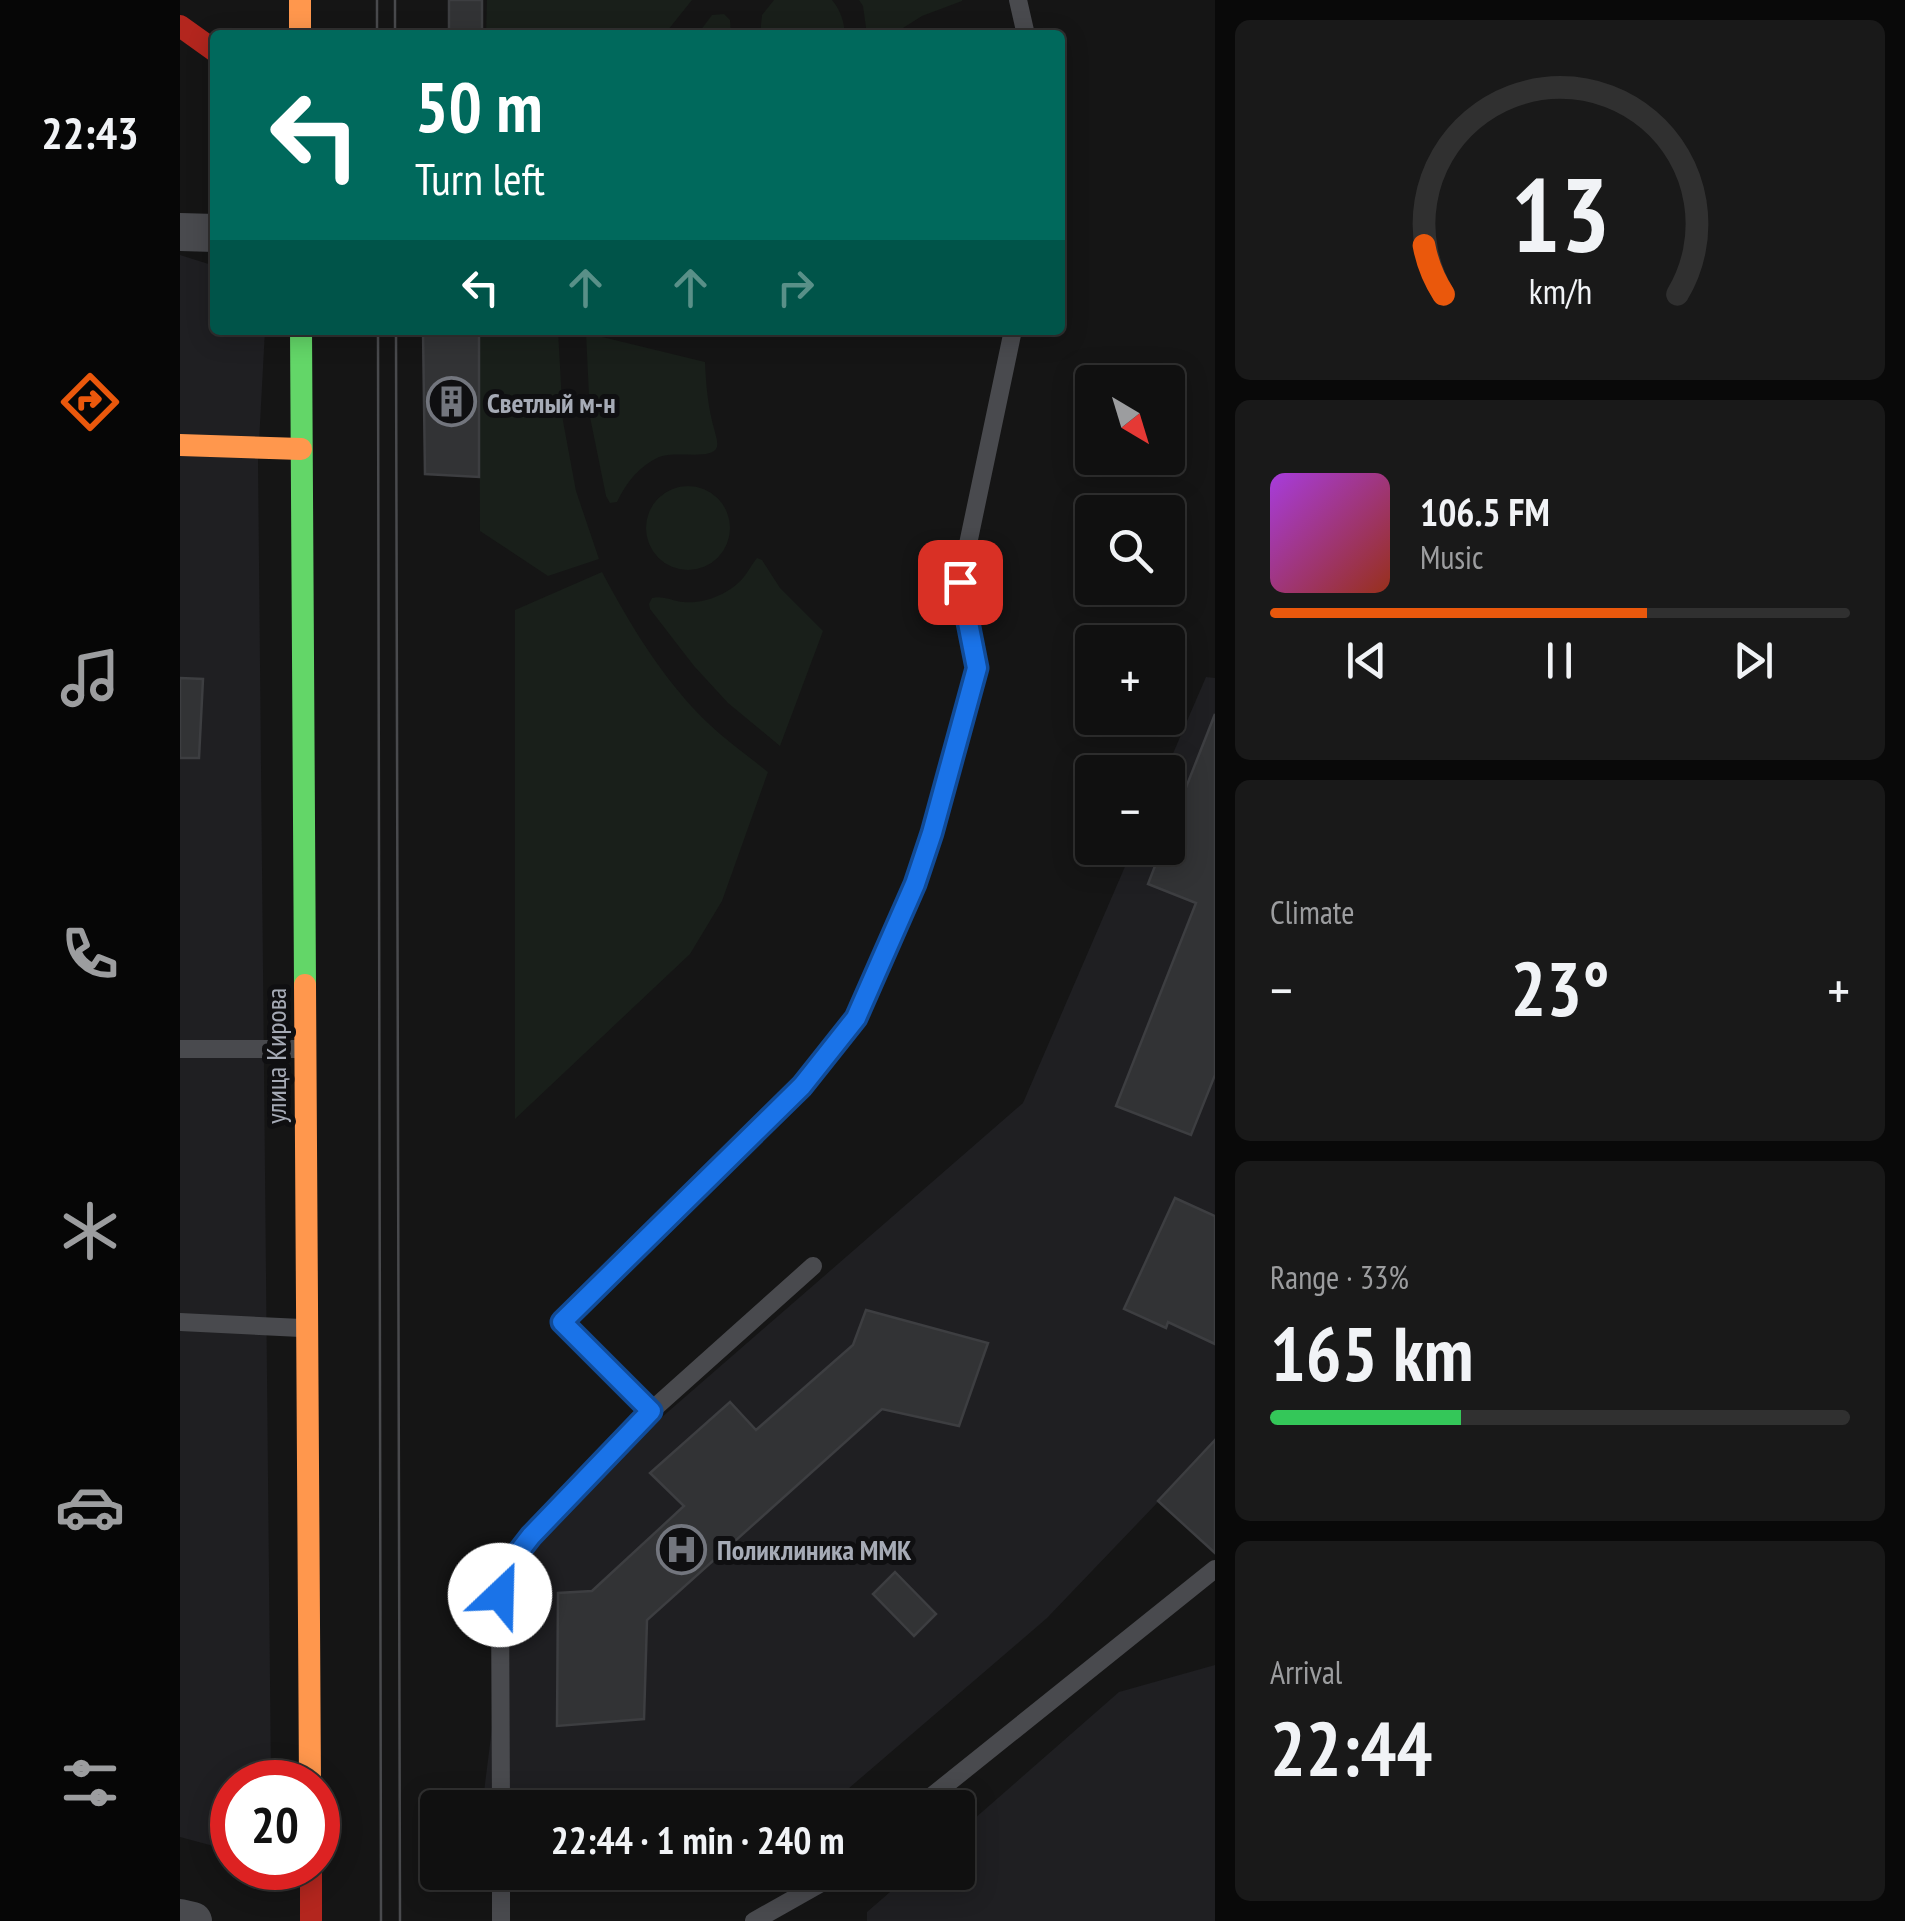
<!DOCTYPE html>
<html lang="en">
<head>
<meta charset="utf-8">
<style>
	:root { --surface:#101010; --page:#191919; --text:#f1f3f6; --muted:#9c9d9f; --line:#303030; --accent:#ea580c }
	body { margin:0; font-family:"PT Sans Narrow",sans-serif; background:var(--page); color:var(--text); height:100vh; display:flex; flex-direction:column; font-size:38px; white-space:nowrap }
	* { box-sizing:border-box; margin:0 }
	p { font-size:32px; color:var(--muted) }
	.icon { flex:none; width:55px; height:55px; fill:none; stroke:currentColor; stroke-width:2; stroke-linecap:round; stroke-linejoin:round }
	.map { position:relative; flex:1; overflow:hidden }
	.sheet { display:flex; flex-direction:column; gap:20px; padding:20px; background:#090909; width:690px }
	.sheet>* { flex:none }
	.hud { position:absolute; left:30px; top:30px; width:855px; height:305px; border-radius:10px; box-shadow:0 5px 25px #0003,0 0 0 2px var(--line); background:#00695c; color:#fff; overflow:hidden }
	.needle { width:65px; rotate:142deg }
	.tools { position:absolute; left:895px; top:365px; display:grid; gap:20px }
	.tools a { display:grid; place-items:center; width:110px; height:110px; border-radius:10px; background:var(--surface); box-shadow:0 5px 25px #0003,0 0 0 2px var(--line); font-size:50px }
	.speed { position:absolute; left:30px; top:1760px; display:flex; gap:20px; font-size:50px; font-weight:700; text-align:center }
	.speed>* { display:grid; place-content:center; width:130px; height:130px; border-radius:50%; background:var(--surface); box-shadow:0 5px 25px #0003,0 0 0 2px var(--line); line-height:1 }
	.speed .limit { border:15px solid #d22; background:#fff; color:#111 }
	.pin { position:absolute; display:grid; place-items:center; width:85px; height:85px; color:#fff; margin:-42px; border-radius:20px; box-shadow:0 5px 15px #0006 }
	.me { position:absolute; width:110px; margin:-55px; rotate:24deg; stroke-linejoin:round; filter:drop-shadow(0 0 8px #0008) }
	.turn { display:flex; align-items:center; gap:35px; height:210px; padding:0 40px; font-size:45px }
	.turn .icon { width:130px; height:130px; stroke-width:2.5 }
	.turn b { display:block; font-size:70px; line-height:85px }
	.lanes { display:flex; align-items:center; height:95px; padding:0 40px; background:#0003; justify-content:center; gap:50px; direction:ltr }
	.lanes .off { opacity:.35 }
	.big { font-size:75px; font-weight:800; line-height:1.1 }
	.sheet .tile { flex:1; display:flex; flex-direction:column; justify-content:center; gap:15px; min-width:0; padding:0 35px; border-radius:15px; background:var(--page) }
	.sheet .dial { align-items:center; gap:0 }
	.dial svg { height:260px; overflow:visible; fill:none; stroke:var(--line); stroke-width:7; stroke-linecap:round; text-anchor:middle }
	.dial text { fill:var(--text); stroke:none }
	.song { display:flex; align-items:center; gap:30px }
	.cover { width:120px; height:120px; border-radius:15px; background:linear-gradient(135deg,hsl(280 70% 55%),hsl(10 70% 35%)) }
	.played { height:10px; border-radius:5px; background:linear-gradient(90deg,var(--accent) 65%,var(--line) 65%) }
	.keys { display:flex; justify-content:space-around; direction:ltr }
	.heat { display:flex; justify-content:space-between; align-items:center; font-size:55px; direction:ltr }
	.charge { height:15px; border-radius:8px; background:linear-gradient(90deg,#34c759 33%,var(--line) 0) }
	.trip { position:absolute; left:240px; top:1790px; width:555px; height:100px; border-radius:10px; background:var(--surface); box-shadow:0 5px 25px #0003,0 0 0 2px var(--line); font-weight:800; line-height:100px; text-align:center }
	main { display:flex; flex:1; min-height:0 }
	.dock { display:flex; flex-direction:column; width:180px; justify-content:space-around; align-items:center; background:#060606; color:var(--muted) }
	.dock .icon { width:70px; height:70px }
	.dock .current { color:var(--accent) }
	.dock b { font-size:45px; color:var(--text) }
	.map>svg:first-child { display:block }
	.built { fill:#1f1f22 }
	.green { fill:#191f1a }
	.building { fill:#323335; stroke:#3d3e41; stroke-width:2.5 }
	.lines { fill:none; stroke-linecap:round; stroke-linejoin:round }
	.lane { stroke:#494a4e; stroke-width:18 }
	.street { stroke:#494a4e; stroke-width:38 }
	.fast { stroke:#63d668; stroke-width:22 }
	.slow { stroke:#ff974d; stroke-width:22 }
	.jam { stroke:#b3261e; stroke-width:22 }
	.tram { stroke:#494a4d; stroke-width:2.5 }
	.route-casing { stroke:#114b97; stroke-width:25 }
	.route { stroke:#1a73e8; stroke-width:18 }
	.labels { text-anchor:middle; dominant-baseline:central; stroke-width:10; stroke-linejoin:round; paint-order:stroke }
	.poi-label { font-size:28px; font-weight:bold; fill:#a6abb6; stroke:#0f0f11; text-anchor:start }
	.street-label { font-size:28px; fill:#a6abb6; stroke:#0f0f11 }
</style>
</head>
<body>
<main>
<nav class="dock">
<b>22:43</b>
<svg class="icon current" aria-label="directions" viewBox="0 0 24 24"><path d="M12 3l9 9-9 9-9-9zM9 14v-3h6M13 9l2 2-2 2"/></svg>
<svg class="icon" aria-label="music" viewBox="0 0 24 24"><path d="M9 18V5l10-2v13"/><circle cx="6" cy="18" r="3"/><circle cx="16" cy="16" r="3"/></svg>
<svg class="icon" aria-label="phone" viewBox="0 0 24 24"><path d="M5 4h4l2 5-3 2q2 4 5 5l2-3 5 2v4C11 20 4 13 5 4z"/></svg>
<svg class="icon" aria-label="climate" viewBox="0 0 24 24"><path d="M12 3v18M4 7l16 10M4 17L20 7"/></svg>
<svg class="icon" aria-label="car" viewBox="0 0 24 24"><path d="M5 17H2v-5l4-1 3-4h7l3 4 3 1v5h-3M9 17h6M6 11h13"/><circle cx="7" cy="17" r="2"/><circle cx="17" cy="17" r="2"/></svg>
<svg class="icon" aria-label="filters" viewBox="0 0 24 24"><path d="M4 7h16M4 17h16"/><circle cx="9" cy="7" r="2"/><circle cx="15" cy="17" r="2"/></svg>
</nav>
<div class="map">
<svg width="1035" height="1921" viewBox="0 0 1035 1921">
	<rect width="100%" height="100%" fill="#151515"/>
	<path class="built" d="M0,255L35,266V330H85L78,461L91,1782H52V1851L0,1837Z
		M1026,677L1035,678V1553L978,1502L867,1618L647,1807L302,1808L335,1545L843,1103L953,848H988V772H985Z
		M1035,1665V1921H687V1912L732,1873L778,1872V1833L939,1692Z
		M344,1873L572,1872V1873L558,1884Z"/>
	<path class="green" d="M307,0H512L484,35H306Z
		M594,0H652C661,11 664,21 665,35H580L582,15Z
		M679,0H782V1L742,16L712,35H687L683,6Z
		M544,14L550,20L551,35H517L532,15Z
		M299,330H378L383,421L396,491L419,559L368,576L300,531Z
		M406,333L525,362C526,386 528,408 535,432C536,437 538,441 537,447C532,461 496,450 479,457C459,466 446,483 437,502L430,503L426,496L410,417Z
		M466 528a42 42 0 1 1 84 0a42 42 0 1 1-84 0Z
		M577,558L582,560L600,588L643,631L600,746L548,703L514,666L470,609L469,604L472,598C483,595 492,601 504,602C525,604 549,594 563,578C568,572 572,564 577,558Z
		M422,572C453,630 489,690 540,734C555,747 572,759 588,772L542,901L510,954L335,1119V610Z"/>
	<path class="building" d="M269,0H302V35H269Z
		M243,330H299V477L245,474Z
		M0,678L23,679L19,758H0Z
		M1035,714V1075L1011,1135L936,1106L1016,903L968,884L982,848H988V833Z
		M995,1198L1035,1216V1344L988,1322L986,1328L944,1309Z
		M686,1310L808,1343L779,1426L702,1409L467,1620L464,1719L377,1726L378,1593L412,1591L504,1506L470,1473L550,1402L576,1430L673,1345Z
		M1035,1440V1553L978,1501Z
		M715,1572L756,1614L734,1636L693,1594Z"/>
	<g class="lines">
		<path class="lane" d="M838,0L846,35
			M0,1049H119
			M0,1322L121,1328
			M471,1411L382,1321L622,1086L676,1018L735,884L752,833L797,668L780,582L833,330
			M321,1808L320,1595L327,1567L351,1535L471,1411L633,1266
			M737,1808L1035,1569
			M321,1872V1921
			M574,1921L645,1881L656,1872"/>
		<path class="street" d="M0,232L35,233
			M0,1918L13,1921"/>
		<path class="fast" d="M121,330L125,985"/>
		<path class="slow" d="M120,0V35
			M0,445L121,449
			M125,985L130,1782"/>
		<path class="jam" d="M0,26L35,51
			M131,1868V1921"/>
		<path class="tram" d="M197,0V35
			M215,0V35
			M198,330L201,1921
			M216,330L220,1921"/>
	</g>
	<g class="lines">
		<defs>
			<path id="route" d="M320,1595L327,1567L351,1536L471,1411L382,1322L622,1086L676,1018L735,884L752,833L797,668L780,582"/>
		</defs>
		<use href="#route" class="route-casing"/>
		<use href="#route" class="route"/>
	</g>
	<defs>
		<symbol id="building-ring" viewBox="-11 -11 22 22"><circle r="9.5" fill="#0f0f11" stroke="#73767e" stroke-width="1.5"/><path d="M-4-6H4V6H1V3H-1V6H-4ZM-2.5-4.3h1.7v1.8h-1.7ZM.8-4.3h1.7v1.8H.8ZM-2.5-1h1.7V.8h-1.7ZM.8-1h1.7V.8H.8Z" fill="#73767e"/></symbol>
		<symbol id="hospital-ring" viewBox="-11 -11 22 22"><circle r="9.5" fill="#0f0f11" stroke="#73767e" stroke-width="1.5"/><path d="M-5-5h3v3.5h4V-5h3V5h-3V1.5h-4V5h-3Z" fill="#73767e"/></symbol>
	</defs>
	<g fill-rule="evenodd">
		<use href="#building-ring" x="244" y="374" width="55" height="55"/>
		<use href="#hospital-ring" x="474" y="1522" width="55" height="55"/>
	</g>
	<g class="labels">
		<g class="poi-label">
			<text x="307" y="402">Светлый м-н</text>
			<text x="537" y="1549">Поликлиника ММК</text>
		</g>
		<g class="street-label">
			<text transform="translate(95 1056) rotate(-90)">улица Кирова</text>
		</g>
	</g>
</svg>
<div class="tools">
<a><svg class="needle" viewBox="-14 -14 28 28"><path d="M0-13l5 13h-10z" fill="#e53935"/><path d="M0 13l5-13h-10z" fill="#9c9d9f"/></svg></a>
<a><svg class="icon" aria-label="search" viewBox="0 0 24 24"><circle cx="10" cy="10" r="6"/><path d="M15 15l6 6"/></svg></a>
<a>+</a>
<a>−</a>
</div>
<div class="speed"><div class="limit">20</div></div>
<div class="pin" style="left:780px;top:582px;background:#d93025"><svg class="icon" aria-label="arrive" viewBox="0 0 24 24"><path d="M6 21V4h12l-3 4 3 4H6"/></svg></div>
<svg class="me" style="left:320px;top:1595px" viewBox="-20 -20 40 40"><circle r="19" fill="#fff"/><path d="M0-13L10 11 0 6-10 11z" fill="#1a73e8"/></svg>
<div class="trip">22:44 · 1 min · 240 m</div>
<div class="hud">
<div class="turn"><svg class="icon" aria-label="left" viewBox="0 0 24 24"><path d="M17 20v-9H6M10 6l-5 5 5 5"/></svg><div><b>50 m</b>Turn left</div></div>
<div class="lanes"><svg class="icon" aria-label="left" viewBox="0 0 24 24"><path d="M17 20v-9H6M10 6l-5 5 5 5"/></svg><svg class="icon off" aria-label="ahead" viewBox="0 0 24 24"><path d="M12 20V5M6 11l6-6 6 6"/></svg><svg class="icon off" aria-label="ahead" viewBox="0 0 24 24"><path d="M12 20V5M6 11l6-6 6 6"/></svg><svg class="icon off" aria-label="right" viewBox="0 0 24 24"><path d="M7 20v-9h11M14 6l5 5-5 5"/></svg></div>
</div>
</div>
<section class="sheet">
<div class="tile dial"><svg viewBox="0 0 100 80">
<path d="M14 69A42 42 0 1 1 86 69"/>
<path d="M14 69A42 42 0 0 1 8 54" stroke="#ea580c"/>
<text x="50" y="56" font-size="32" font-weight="700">13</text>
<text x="50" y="72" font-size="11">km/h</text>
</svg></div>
<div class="tile">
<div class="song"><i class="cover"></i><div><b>106.5 FM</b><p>Music</p></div></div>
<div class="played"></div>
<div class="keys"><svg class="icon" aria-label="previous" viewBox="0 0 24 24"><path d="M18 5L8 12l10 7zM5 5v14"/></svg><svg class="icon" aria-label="pause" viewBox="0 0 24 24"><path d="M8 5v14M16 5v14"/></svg><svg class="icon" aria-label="next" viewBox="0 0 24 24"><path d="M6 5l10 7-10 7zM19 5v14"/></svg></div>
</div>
<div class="tile"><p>Climate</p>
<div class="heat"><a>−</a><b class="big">23°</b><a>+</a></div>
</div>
<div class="tile"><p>Range · 33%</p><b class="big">165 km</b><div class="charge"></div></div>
<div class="tile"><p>Arrival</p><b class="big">22:44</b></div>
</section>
</main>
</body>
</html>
